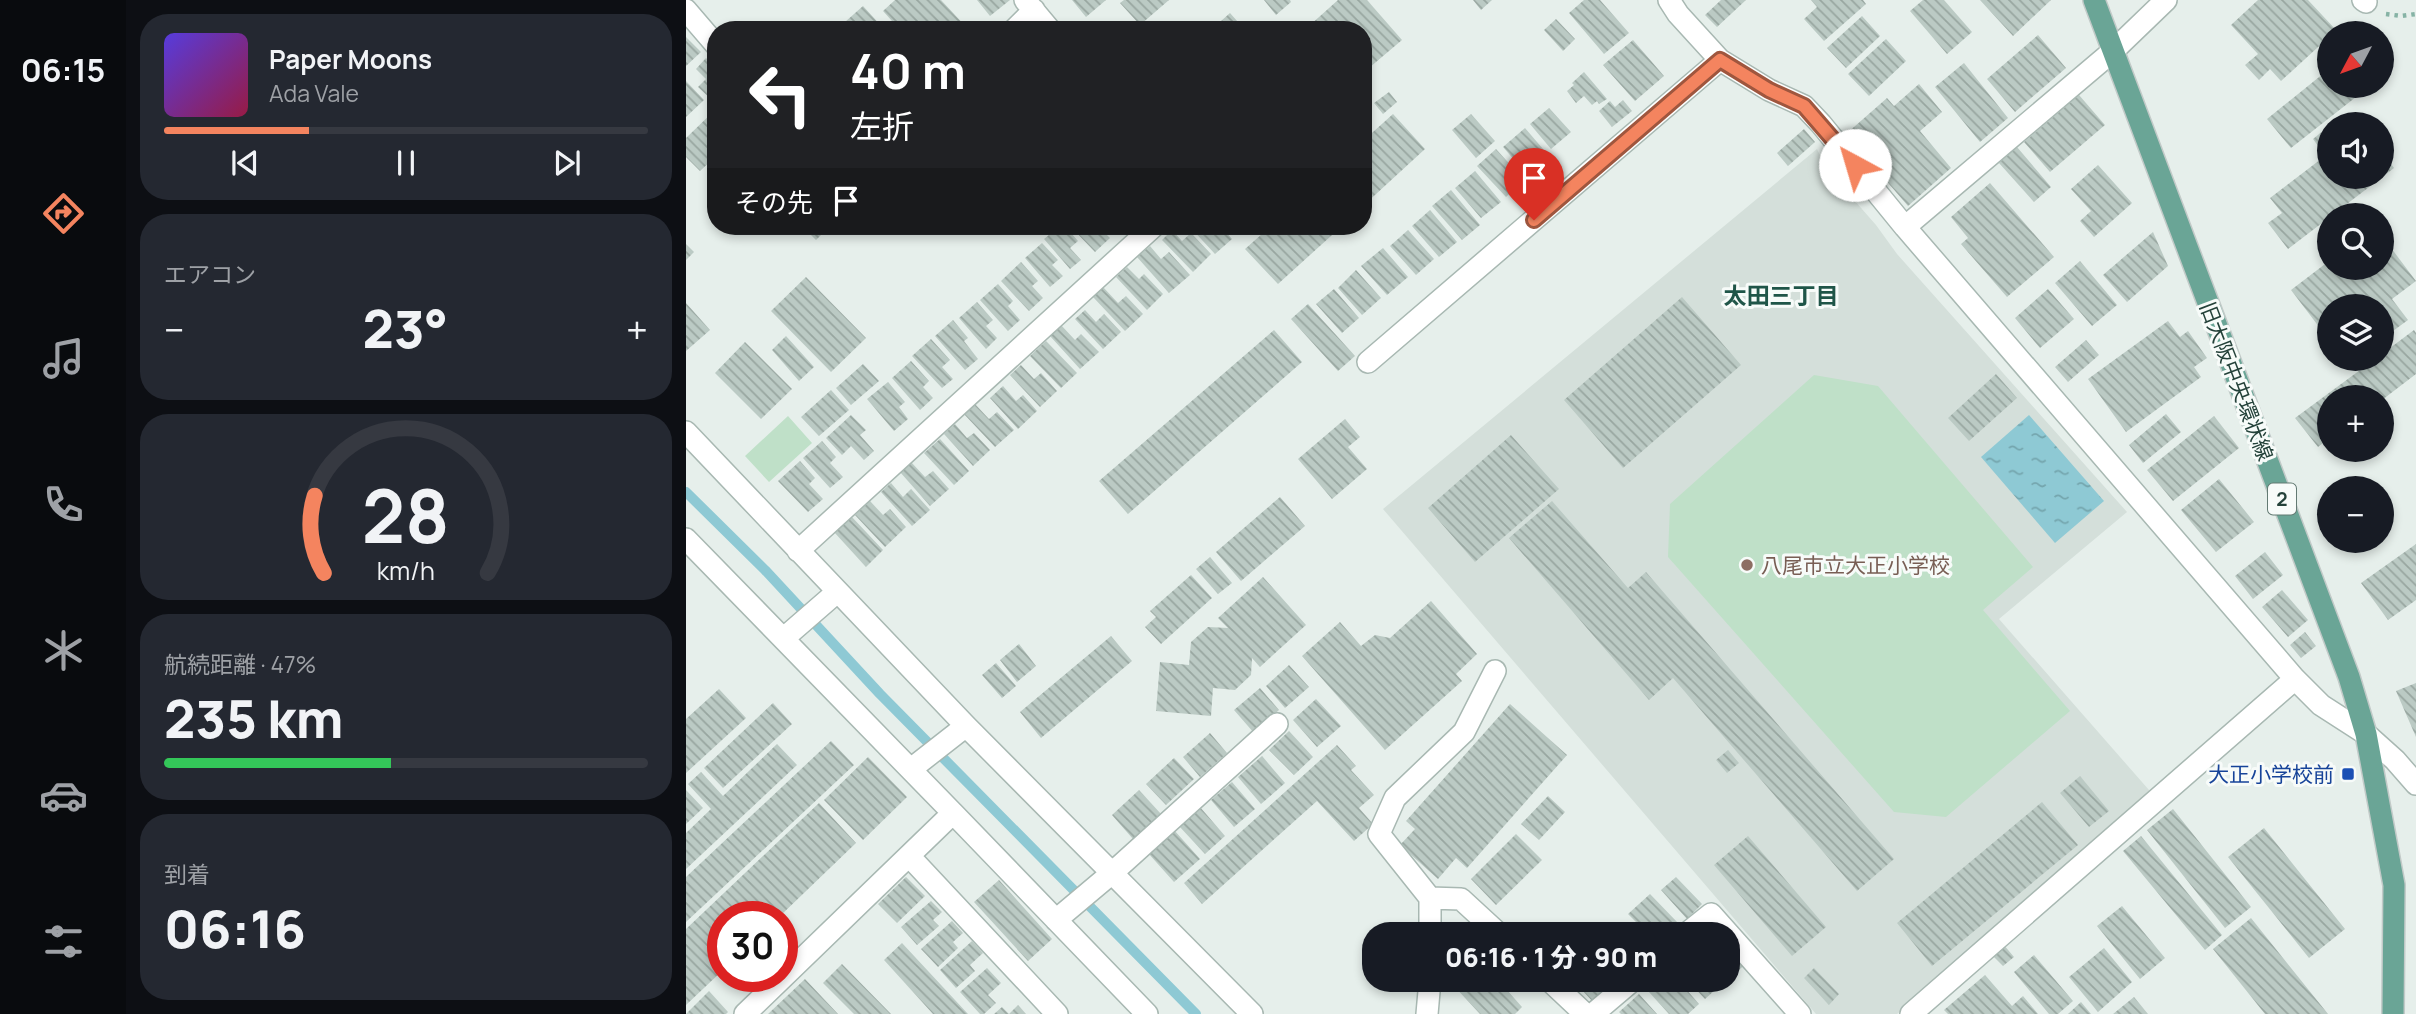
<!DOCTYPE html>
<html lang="ja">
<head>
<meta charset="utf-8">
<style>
	:root { --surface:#171b24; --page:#242831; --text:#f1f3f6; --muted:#9ea1a6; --line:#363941; --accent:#f4845f }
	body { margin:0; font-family:Manrope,"Noto Sans JP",sans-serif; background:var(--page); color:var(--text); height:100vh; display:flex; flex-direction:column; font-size:26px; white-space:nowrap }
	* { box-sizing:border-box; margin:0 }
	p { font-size:23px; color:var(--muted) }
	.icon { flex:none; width:38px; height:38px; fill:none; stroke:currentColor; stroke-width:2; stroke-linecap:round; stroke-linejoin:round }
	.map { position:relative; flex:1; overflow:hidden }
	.side { display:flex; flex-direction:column; gap:14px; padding:14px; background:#0d0f14; width:560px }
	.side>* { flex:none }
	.hud { position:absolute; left:21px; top:21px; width:665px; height:214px; border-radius:28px; box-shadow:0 4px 10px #0003; background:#202124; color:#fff; overflow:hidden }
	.needle { width:46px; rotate:229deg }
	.controls { position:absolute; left:1631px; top:21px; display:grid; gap:14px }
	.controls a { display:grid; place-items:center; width:77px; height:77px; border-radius:50%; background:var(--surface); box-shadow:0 4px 10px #0003; font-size:35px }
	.speed { position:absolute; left:21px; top:901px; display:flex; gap:14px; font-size:35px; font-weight:700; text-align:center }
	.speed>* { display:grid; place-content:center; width:91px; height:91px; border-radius:50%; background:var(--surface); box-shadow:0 4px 10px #0003; line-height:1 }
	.speed .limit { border:10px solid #d22; background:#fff; color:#111 }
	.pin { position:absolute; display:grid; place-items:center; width:60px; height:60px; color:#fff; margin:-72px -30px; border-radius:50% 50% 50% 0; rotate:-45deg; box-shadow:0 0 7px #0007 }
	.pin .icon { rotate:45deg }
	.me { position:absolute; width:77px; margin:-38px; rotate:321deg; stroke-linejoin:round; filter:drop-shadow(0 0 5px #0008) }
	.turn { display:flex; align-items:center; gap:24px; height:147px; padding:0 28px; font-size:32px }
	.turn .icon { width:91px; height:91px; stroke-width:2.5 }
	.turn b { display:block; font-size:49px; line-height:60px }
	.then { display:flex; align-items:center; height:66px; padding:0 28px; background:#0003; gap:14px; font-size:26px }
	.big { font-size:52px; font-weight:800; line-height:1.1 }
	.side .tile { flex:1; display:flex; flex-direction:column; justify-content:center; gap:10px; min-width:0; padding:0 24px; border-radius:28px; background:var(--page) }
	.side .dial { align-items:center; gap:0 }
	.dial svg { height:182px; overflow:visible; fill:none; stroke:var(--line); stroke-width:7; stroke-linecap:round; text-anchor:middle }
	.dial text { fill:var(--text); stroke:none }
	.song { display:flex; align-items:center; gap:21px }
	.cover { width:84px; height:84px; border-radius:10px; background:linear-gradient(135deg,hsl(250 70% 55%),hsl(340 70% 35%)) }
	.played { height:7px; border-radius:4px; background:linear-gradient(90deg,var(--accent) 30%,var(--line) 30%) }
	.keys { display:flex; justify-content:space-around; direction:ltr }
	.heat { display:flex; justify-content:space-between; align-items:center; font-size:38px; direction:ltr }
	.charge { height:10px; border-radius:5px; background:linear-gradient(90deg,#34c759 47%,var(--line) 0) }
	.trip { position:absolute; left:676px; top:922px; width:378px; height:70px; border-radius:28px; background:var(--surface); box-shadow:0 4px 10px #0003; font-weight:800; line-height:70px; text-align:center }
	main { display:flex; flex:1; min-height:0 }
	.tab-bar { display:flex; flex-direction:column; width:126px; justify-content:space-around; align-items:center; background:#090b0e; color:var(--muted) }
	.tab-bar .icon { width:49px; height:49px }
	.tab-bar .current { color:var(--accent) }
	.tab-bar b { font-size:32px; color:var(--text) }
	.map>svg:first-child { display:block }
	.built { fill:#d4dfda }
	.park { fill:#bfe0c8 }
	.water { fill:url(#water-ripples) }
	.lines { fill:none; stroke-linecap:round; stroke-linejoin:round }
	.stream { stroke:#8ec9d4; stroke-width:10 }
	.building { fill:url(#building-back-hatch) }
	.minor-casing { stroke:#a8b8b2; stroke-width:24 }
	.major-casing { stroke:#c2cac8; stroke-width:24 }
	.path { stroke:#86b3a5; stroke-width:4.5; stroke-dasharray:3.5 5; stroke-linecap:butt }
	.minor { stroke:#fff; stroke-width:21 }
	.major { stroke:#6aa596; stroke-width:21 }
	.route-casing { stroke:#9f563e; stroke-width:18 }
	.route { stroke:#f4845f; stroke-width:12 }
	.education-dot { fill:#8d6e63; stroke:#f7fbf9; stroke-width:2.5 }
	.transit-dot { fill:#1a4fb4; stroke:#f7fbf9; stroke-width:2.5 }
	.labels { text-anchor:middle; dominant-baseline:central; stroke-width:6; stroke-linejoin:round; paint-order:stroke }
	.shield { fill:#f7fbf9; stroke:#637a73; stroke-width:2 }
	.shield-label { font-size:19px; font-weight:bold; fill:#24423a }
	.street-label { font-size:21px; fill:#24423a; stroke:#f7fbf9 }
	.education-label { font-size:21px; fill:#785e54; stroke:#f7fbf9; text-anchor:start }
	.transit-label { font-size:21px; fill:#164399; stroke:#f7fbf9; text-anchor:end }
	.neighbourhood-label { font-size:23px; font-weight:bold; fill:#1f5548; stroke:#f7fbf9 }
</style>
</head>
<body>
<main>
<nav class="tab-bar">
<b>06:15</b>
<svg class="icon current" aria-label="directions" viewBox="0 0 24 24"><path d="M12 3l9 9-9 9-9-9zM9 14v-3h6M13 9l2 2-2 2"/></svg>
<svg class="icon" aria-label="music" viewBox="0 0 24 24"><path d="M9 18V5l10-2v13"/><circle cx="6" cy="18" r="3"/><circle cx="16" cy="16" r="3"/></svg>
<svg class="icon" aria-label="phone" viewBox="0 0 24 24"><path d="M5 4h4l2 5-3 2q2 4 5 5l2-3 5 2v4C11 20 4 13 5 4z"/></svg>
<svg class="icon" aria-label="climate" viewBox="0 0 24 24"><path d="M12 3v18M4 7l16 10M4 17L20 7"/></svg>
<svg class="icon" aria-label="car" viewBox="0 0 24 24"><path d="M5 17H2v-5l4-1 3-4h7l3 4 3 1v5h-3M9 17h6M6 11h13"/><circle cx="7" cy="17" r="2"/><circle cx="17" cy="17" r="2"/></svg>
<svg class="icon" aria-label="filters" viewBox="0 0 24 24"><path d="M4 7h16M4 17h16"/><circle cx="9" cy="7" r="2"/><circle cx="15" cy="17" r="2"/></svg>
</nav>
<section class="side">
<div class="tile">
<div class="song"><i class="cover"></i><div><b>Paper Moons</b><p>Ada Vale</p></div></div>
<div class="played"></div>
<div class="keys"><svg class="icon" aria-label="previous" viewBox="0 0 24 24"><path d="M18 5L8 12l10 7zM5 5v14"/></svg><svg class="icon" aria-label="pause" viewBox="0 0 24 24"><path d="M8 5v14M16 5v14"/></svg><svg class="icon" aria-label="next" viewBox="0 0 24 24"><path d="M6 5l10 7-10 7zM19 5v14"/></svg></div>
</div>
<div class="tile"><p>エアコン</p>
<div class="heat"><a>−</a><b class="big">23°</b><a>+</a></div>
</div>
<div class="tile dial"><svg viewBox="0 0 100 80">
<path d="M14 69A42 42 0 1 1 86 69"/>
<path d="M14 69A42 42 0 0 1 10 35" stroke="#f4845f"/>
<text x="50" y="56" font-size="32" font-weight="700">28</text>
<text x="50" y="72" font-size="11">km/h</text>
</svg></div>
<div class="tile"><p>航続距離 · 47%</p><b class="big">235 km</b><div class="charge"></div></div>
<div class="tile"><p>到着</p><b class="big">06:16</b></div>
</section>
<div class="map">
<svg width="1730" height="1014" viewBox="0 0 1730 1014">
	<defs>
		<pattern id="water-ripples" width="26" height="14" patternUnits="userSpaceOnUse" patternTransform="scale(1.75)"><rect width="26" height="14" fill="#8ec9d4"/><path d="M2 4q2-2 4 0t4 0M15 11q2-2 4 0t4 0" fill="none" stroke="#74a5ad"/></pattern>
		<pattern id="building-back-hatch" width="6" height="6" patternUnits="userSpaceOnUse" patternTransform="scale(1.75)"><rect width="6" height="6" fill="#bbcac4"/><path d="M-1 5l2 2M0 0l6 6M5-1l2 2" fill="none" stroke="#98a6a0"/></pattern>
	</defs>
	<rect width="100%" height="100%" fill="#e6efeb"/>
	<path class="built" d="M1131,149L1140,168L1190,225L1211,254L1441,512L1313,619L1470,798L1211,1014H1130L697,509Z"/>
	<path class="park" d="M1128,375L1192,386L1347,567L1297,610L1384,711L1260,817L1208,812L982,557L984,504Z
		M102,416L126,443L83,482L59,456Z"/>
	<path class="water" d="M1343,415L1418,501L1369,543L1295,457Z"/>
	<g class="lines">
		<path class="stream" d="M0,492L79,570L194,694L510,1014"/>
	</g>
	<path class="building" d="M209,0H255L283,30H214L197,11Z
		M291,0H324L304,16Z
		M386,0H420L400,17Z
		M438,0H483L454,25L434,3Z
		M578,0H604L605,2L590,15Z
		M652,0H681L716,40L677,73V30H626L623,26Z
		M787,0H806L795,10Z
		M898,0H914L943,33L918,54L883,13Z
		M1035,0H1060L1031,27L1019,15Z
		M1125,0H1177L1180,4L1138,41L1118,19L1131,7Z
		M1237,0H1258L1286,32L1261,54L1224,11Z
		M1294,0H1365L1327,36Z
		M1572,0H1622L1651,31L1643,33V37L1595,81L1584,69L1573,80L1559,65L1572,54L1545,25Z
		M177,6L199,30H165L159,22Z
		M544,13L559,30H525Z
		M1176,16L1194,36L1160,68L1141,48Z
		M870,19L889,39L877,51L858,30Z
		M1352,35L1380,68L1329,112L1301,79Z
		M0,37L15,52L0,66Z
		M1200,39L1220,61L1183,96L1162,74Z
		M947,40L978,76L949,101L917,65Z
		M20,58L30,68V100L28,102L12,87L20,79L10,69Z
		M1278,63L1322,118L1294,142L1249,87Z
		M1643,69V86H1684L1605,148L1581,119Z
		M898,72L921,99L913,104L911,101L906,105L898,96L890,103L881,91L888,85L886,83Z
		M0,81L18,100L0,117Z
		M1233,84L1256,112L1234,131L1265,168L1222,206L1160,134L1201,98L1208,106Z
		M703,92L711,102L697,114L688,103Z
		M1393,95L1419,125L1364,172L1338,142Z
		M937,100L946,111L926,127L913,111L924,101L929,107Z
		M863,108L885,132L865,149L844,124Z
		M30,109V156L14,171L0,157V138Z
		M707,114L739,149L677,206V141Z
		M785,114L809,141L790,158L766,130Z
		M1657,116L1664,124H1646Z
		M1643,126V143L1635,150L1627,139Z
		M839,128L863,156L841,175L817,147Z
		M1118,129L1129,142L1102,166L1091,153Z
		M1331,147L1365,187L1348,202L1313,163Z
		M810,149L838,180L820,197L791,166Z
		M1696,152L1708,168L1602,249L1582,223L1596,213L1584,198L1643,153V177H1696Z
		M1412,165L1446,203L1408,237L1394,221L1405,211L1385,189Z
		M30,168V182L23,176Z
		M789,171L815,202L795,218L769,188Z
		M1304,183L1368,257L1321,297L1275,244L1282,238L1265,217Z
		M765,190L794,225L776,240L746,206Z
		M744,210L771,242L753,257L726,226Z
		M116,226H144L130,240Z
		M374,226H379L392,241L384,248L395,260L384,269L358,239Z
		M384,226H412L424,238L409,252Z
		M503,226H535L546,239L529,254Z
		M540,226H558L548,235Z
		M585,226H656L592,284L559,249Z
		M486,230L496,241L505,233L525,254L507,272L476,240Z
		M722,230L748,259L730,275L704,246Z
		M1467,232L1482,266L1441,302L1417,275Z
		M1696,236L1730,281L1706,299L1722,320L1696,339V306H1643V340L1605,290L1643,261V268H1696Z
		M356,243L372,260L366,265L377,276L364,287L339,258Z
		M0,244L8,252L0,260Z
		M464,246L475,259L483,252L504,275L483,293L451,257Z
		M697,248L722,277L701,295L675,266Z
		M1394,261L1431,305L1406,326L1369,283Z
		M335,262L352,281L346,286L357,298L343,311L315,281Z
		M441,267L453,279L458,274L477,294L461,310L430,277Z
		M670,270L695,298L676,315L652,288Z
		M120,277L180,338L145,372L85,311Z
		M312,284L327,301L322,306L334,320L322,331L294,300Z
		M417,287L432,303L440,296L457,314L439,331L407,297Z
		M648,289L673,318L656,333L630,304Z
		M1362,289L1388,319L1354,348L1329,318Z
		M996,297L1055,365L937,468L878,400Z
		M291,302L307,320L300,326L311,338L300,349L273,318Z
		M0,303L24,330L0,351Z
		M622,304L669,356L652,371L605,319Z
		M399,310L410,322L418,314L435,332L417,349L389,319Z
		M267,320L282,338L278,341L292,359L279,370L249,336Z
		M1482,321L1494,337L1502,331L1521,358L1508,367L1515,377L1440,432L1402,379Z
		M375,325L389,340L395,334L413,352L394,369L364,336Z
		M588,330L616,362L442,514L413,481Z
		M1728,330L1730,333V374L1696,400V397H1643V438L1632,447L1609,418L1689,359H1696V354Z
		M100,336L128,367L113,381L86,350Z
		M245,339L264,360L256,367L267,379L256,388L226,356Z
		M1400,340L1413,355L1382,382L1369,367Z
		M360,341L391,373L375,388L344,356Z
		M59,342L106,389L75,419L29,373Z
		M225,361L243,381L237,387L247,398L234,410L206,378Z
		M177,364L193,381L165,405L150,388Z
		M335,365L348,379L355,373L371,391L354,407L324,375Z
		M1310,374L1331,398L1283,441L1262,418Z
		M202,382L219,402L213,407L222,419L208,431L181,399Z
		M317,386L330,401L337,395L351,411L332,429L304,398Z
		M145,390L163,410L133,436L115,417Z
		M288,403L303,419L311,412L328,430L309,447L277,413Z
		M1480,414L1495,432L1457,463L1443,445Z
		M165,415L180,430L174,435L188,451L178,460L165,446L156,455L140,438Z
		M1528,416L1553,448L1487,501L1461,470Z
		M659,419L674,437L662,447L681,469L646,499L612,459Z
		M269,424L281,438L288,433L304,450L287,466L258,434Z
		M825,435L873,489L789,562L742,508Z
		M254,439L283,471L268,485L238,453Z
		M136,441L150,457L144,463L157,477L144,488L117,458Z
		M114,461L129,478L123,484L137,499L122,512L92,481Z
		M225,462L239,477L247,471L263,489L244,506L214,472Z
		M1533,479L1568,522L1530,552L1495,510Z
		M205,483L217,497L225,489L244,510L226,526L195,492Z
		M594,497L619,526L555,581L530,552Z
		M184,501L197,515L204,509L220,527L199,547L169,515Z
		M866,501L942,588L960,572L1208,859L1171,891L987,678L963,700L823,538Z
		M165,516L197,550L180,567L148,532Z
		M1730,544V600L1702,620L1675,583Z
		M1579,552L1597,575L1567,599L1549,576Z
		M524,557L546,583L532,594L510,569Z
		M505,575L526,598L475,644L459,627L470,617L464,611Z
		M577,577L620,625L574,667L566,658L565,675L549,690L527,688L525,716L470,711L474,662L503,665L505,642L522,627L542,628L532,618Z
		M1596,590L1622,620L1602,637L1576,607Z
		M745,601L791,654L770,674L776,681L699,750L616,656L654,622L675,646L689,635L704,638Z
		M1619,632L1630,646L1615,658L1604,645Z
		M425,636L446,661L355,738L334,712Z
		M333,644L350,666L331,682L314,660Z
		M310,663L330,686L316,698L296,675Z
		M603,665L623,687L599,708L580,686Z
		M1730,683V737L1710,691Z
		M574,688L593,710L568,733L548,710Z
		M33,689L60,718L0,773V719Z
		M630,699L655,726L631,747L607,720Z
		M87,703L106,724L37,788L18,768Z
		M824,704L881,755L781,868L770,858L752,879L714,845L729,829L720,821Z
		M603,731L627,757L608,775L583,750Z
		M524,733L541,753L514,777L497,757Z
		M145,741L168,765L0,922V877Z
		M91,744L111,765L0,869V833L25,809L2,784L15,772L37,796Z
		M651,745L670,766L665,770L688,795L673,808L687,824L668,841L631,801L516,904L498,883Z
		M1042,750L1053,763L1041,773L1030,760Z
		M576,756L599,783L575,804L552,777Z
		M182,757L221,797L177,840L138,800Z
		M488,758L508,779L480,805L460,784Z
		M1394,776L1423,811L1403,827L1374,793Z
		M546,782L569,809L548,827L525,800Z
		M0,790L17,808L0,824Z
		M453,790L475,814L447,839L426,815Z
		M862,796L879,812L853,840L835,824Z
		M1356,802L1392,845L1246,966L1211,923Z
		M133,803L170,843L93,917H37V970L0,1005V929Z
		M514,807L539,836L519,854L493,826Z
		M1487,809L1565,907L1539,928L1461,830Z
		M1578,828L1659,929L1623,958L1542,857Z
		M488,830L514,859L488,882L462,853Z
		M830,834L856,860L810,905L785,879Z
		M1062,836L1140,927L1106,956L1028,865Z
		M1455,836L1536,935L1519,950L1437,851Z
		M220,877L239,896L211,923L192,904Z
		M990,877L1016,904L1001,919L975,890Z
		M313,880L366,939L342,961L288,902Z
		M964,894L992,923L980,934H962L942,914Z
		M245,901L256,912L247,920L253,926L231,945L215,927Z
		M1436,906L1479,958L1454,979L1411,926Z
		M1565,918L1642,1014H1579L1527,949Z
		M266,921L277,933L267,942L272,948L252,967L235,949Z
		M1041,939L1061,963L1043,978L1041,975Z
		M286,941L297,953L284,965L289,971L270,988L254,970Z
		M216,943L282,1014H247L198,960Z
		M1317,944L1328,957L1317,966L1305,954Z
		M1418,948L1446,982L1412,1012L1383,977Z
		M1348,955L1387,1001L1372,1014H1363L1328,972Z
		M156,964L205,1014H168L137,983Z
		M301,968L315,983L302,995L310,1003L298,1014H294L274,992Z
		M1128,968L1153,994L1143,1005L1118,978Z
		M1299,975L1326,1006L1337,996L1352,1014H1262L1258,1010Z
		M119,979L152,1014H82Z
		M774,980H812L836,1007L829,1014H794L768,986Z
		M887,980H926L928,982L907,1002Z
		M977,980H992L1013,1004L1002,1014H983L963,992Z
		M1001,980H1040L1019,999Z
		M23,991L42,1012L40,1014H0Z
		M953,994L971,1014H935L933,1012Z
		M1448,997L1462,1014H1427Z
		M1395,1002L1405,1014H1382Z
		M332,1005L340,1014H323Z
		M316,1007L323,1014H308Z"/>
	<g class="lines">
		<defs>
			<path id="minor" d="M339,0L364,30
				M983,0L992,14L1034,60L1083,90L1118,106L1135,124L1219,227L1609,679L1635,705L1680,734L1709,760L1730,784
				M1677,0L1680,2
				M0,10L30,45
				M328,30L348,10
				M1219,227L1427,51L1480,0
				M682,362L1034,60
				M0,432L280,726L566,1014
				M0,539L267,813L59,1014
				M112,551L468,226
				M98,638L151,592
				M225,769L280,726
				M267,813L461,1014
				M223,856L371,1014
				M744,898L775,899L813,934
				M370,920L426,873L591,724
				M744,934V898L693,834L709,798L778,732L809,671
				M1000,934L1025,914L1114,1014
				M863,980L899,1014
				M741,1014L744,980
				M907,1014L947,980
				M1225,1014L1609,679"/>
			<path id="major" d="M1408,0L1663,677L1680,734L1708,885L1707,1014"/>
		</defs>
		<use href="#minor" class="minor-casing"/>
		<use href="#major" class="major-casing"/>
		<path class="path" d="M1700,14L1715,16L1730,14"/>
		<use href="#minor" class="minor"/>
		<use href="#major" class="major"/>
	</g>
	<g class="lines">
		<defs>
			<path id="route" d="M848,220L1034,60L1083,90L1118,106L1169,165"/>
		</defs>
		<use href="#route" class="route-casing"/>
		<use href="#route" class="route"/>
	</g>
	<circle class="education-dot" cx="1061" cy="565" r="7"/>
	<rect class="transit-dot" x="1655" y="767" width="14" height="14" rx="3.5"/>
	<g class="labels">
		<rect class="shield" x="1582" y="483.5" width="28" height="31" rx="5"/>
		<g class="shield-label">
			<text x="1596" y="499">2</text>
		</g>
		<g class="street-label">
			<text transform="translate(1551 381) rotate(69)">旧大阪中央環状線</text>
		</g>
		<g class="education-label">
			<text x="1075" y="565">八尾市立大正小学校</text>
		</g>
		<g class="transit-label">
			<text x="1648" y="774">大正小学校前</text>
		</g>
		<g class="neighbourhood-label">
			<text x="1095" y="295">太田三丁目</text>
		</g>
	</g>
</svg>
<div class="controls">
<a><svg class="needle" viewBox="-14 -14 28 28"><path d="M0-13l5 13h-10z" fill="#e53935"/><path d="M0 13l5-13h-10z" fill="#9ea1a6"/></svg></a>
<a><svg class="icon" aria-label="sound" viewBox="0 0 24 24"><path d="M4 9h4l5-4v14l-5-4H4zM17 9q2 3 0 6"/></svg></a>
<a><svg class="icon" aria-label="search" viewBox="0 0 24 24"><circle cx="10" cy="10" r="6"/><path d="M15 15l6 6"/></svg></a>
<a><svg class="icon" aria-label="layers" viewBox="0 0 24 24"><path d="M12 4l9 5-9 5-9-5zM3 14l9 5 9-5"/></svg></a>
<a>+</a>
<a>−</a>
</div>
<div class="speed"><div class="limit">30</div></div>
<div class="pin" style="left:848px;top:220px;background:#d93025"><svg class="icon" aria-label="arrive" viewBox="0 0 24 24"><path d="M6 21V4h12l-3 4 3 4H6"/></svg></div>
<svg class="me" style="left:1169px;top:165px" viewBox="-20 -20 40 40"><circle r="19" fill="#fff"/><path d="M0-13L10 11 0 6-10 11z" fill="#f4845f"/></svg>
<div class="trip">06:16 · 1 分 · 90 m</div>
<div class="hud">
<div class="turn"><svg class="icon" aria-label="left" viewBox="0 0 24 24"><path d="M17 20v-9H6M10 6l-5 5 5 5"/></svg><div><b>40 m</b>左折</div></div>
<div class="then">その先<svg class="icon" aria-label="arrive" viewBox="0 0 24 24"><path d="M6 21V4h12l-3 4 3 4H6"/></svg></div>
</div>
</div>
</main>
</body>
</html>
